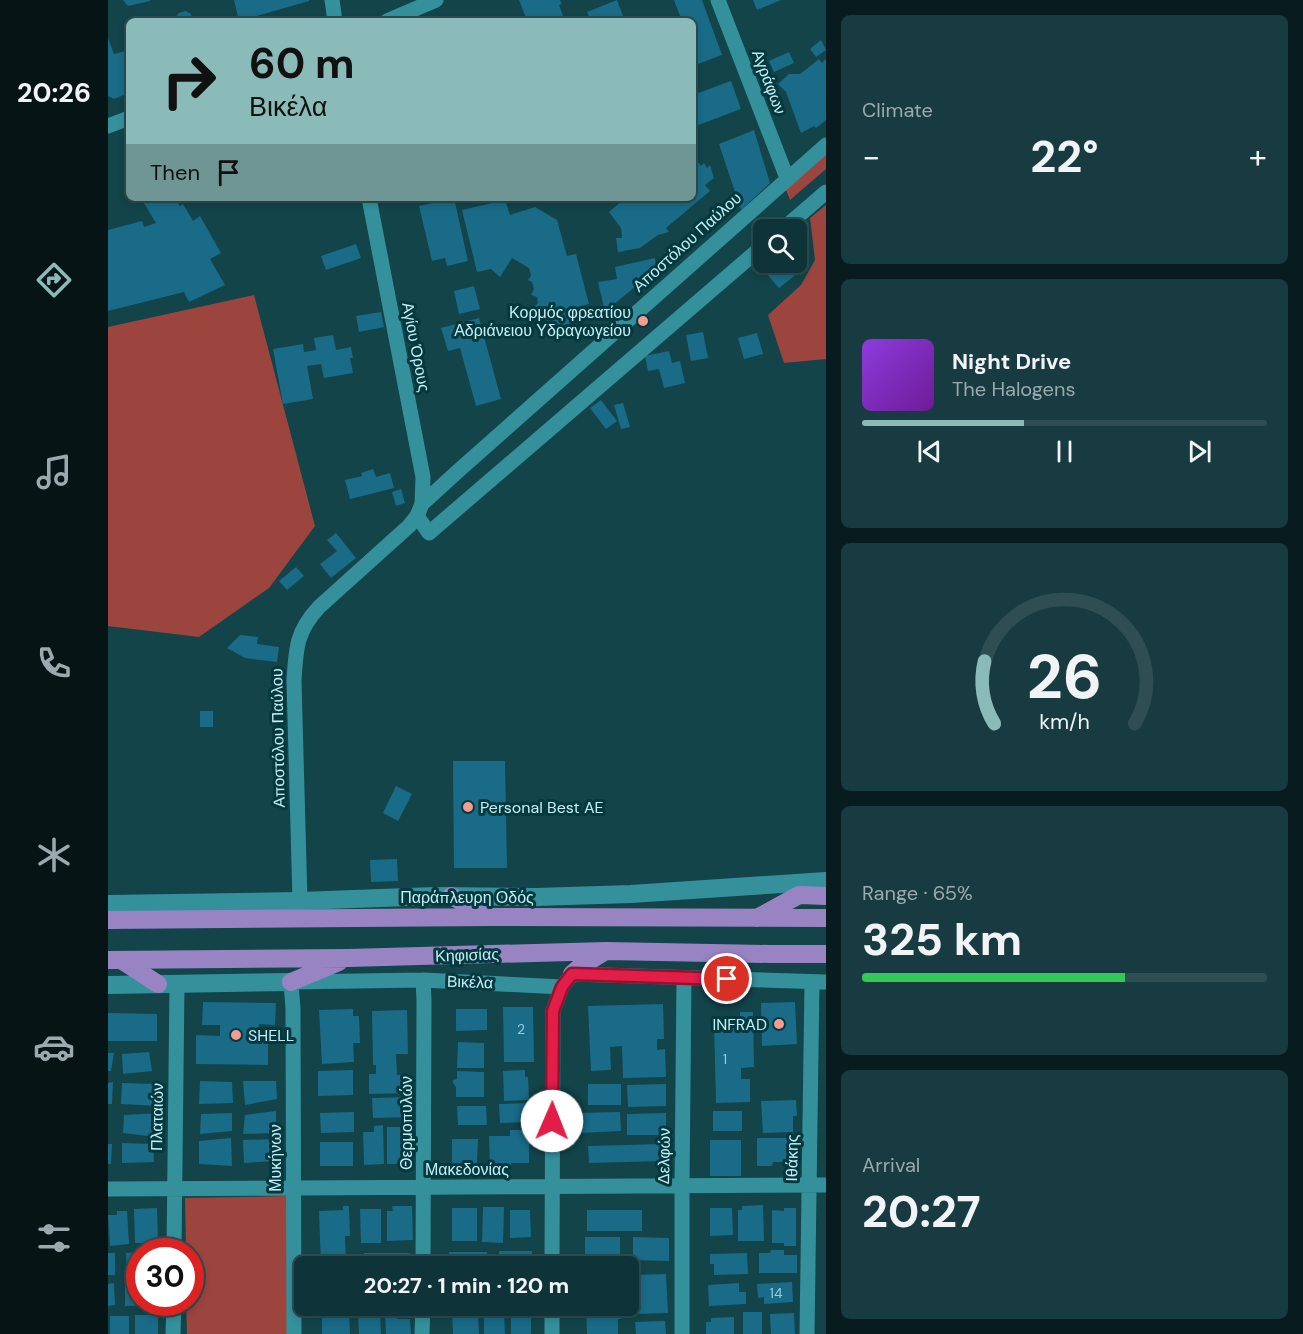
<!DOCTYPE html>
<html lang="en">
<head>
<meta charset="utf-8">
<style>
	:root { --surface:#0e3338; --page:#173b40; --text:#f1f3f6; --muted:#9baaae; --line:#2e4e53; --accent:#8bbbb9 }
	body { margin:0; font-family:"DM Sans",sans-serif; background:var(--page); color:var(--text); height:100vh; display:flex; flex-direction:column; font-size:22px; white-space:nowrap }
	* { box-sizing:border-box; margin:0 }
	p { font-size:20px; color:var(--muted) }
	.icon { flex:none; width:33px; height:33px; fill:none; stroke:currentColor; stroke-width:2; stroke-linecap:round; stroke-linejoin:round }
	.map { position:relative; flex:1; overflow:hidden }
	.details { display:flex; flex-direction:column; gap:15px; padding:15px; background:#081c1f; width:477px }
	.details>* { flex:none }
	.guide { position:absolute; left:18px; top:18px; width:570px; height:183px; border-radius:9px; box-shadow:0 3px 9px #0003,0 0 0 2px var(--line); background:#8bbbb9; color:#111; overflow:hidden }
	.tools { position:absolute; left:645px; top:219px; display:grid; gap:12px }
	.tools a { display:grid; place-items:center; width:54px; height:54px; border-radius:9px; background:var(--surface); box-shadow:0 3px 9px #0003,0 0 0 2px var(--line); font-size:30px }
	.speed { position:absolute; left:18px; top:1238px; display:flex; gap:12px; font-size:30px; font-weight:700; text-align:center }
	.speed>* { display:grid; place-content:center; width:78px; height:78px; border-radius:50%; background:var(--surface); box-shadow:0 3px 9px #0003,0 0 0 2px var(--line); line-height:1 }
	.speed .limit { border:9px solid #d22; background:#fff; color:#111 }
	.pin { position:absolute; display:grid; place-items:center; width:51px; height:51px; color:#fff; margin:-26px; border:3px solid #fff; border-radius:50%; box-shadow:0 2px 6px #0007 }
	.me { position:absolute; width:66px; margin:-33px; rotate:1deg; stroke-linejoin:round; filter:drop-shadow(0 0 4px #0008) }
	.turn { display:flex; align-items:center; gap:21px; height:126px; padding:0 24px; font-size:27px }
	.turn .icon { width:78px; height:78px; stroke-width:2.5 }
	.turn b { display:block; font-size:42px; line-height:51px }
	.then { display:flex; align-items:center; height:57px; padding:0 24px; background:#0003; gap:12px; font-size:22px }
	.big { font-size:45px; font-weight:700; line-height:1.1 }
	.details .widget { flex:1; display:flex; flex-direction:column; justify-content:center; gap:9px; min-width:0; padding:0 21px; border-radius:9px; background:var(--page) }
	.details .dial { align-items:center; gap:0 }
	.dial svg { height:156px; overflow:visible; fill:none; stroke:var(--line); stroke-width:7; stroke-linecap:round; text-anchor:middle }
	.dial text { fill:var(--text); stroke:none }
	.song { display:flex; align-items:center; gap:18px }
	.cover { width:72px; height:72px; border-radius:9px; background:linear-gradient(135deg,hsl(270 70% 55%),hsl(280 70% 35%)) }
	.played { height:6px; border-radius:3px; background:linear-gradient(90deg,var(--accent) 40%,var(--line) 40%) }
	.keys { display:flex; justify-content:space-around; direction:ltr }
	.heat { display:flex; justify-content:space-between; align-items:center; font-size:33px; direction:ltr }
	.charge { height:9px; border-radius:4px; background:linear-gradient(90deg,#34c759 65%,var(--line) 0) }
	.trip { position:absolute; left:186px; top:1256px; width:345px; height:60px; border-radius:9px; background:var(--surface); box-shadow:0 3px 9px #0003,0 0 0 2px var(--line); font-weight:700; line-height:60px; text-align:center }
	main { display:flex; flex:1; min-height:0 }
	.tab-bar { display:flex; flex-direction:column; width:108px; justify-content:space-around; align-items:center; background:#061416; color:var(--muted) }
	.tab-bar .icon { width:42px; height:42px }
	.tab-bar .on { color:var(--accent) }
	.tab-bar b { font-size:27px; color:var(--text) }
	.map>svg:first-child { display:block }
	.green { fill:#9c453f }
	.building { fill:#196b88 }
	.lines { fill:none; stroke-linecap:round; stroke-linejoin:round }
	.street { stroke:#34919c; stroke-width:15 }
	.secondary { stroke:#34919c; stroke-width:18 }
	.primary { stroke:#9984c3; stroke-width:18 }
	.route-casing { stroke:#92132f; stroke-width:15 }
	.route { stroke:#e11d48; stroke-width:10 }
	.poi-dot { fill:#f59c92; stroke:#04393f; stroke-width:2 }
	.labels { text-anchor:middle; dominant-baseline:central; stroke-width:6; stroke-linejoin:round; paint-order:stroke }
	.number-label { font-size:14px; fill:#9acdd9 }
	.street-label { font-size:16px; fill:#c5eef4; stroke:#04393f }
	.poi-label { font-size:16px; fill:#c5eef4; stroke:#04393f; text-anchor:end }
</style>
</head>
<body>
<main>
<nav class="tab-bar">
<b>20:26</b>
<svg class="icon on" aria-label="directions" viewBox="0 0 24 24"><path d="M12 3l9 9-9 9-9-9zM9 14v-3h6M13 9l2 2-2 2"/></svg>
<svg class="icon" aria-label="music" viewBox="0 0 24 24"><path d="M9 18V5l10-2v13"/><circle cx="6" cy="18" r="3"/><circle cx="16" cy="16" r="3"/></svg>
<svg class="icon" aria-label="phone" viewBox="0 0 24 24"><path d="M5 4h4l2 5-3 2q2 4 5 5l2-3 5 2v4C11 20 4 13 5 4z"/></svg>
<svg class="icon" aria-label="climate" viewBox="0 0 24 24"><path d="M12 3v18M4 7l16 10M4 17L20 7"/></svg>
<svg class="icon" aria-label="car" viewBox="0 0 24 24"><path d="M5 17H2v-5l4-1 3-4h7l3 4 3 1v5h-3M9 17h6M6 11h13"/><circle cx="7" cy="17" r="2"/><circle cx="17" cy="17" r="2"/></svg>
<svg class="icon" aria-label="filters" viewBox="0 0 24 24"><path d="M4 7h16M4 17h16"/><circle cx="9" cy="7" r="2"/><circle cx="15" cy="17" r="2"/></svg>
</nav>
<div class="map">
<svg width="718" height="1334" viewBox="0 0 718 1334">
	<rect width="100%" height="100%" fill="#12444a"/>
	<path class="green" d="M718,150V169L682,200L676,185Z
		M718,205V359L676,363L660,315L693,285L707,260L702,218Z
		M146,295L207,526L161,588L91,637L0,626V327Z
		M181,1196V1334H79L78,1302H82V1251H78L77,1198Z"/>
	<path class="building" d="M15,0H42V1L20,6Z
		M126,0H201V1L131,21Z
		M411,0H452L454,4L451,5L457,21H423L422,17L418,18Z
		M509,0L517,21H483L479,12Z
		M566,0H594L614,55L590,64L585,49V21H574Z
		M645,0H673L649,10Z
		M78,11L83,14L85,21H64L71,13Z
		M0,38L6,54L21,50V93L6,99L0,96Z
		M713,40L718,50L708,57L702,49Z
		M681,52L686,63L666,72L661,61Z
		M711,59L714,63L718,59V120L708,128L706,126L693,133L678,92L670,84L681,74H692Z
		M623,81L633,109L585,127V95Z
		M646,130L662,183L633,210L611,144Z
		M590,162L593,166L596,163L599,168L602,165L606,178L597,185L602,191L558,228L561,232L550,235L532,248L510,252L508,238H514L513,228L501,212L517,198H585V166Z
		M38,198H66L72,206L75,204L85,221L92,216L113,253L102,259L117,285L81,302L76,292L0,311V230L34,221L36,227L48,223L34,200Z
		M346,198L360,261L339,266L337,258L324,261L311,206Z
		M397,200L402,215L427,207L449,220L459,256L468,254L481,304L469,307L472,322L440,328L436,313L426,307L430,303L429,297L423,295L426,289L424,282L420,280L423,276L421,268L404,258L392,277L383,269L369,272L354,210Z
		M248,244L253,258L218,270L213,256Z
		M547,258L548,269L497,312L490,282L509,279L507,267Z
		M671,263L675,268L682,263L690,273L671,288L658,273Z
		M366,286L372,309L351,314L346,291Z
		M273,312L276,327L251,332L248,316Z
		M371,318L393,399L368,406L352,348L340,351L333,328Z
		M595,332L600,358L583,361L578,335Z
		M649,333L655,354L636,359L630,338Z
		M225,335L228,350L243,347L245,358H242L245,373L216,378L213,364L199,366L205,399L175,404L165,349L195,344L196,352L208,350L206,338Z
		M561,351L564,363L572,361L577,383L556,388L551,369L540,371L537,356Z
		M493,400L509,421L498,429L482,408Z
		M515,403L522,427L513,429L506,405Z
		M265,469L268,477L282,473L286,488L242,499L237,480L254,476L253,473Z
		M293,489L297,503L288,506L284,492Z
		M228,533L248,558L223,578L212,564L229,551L219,540Z
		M188,567L196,576L179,590L171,581Z
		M132,635L150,637L149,644L171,647L169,662L137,658L119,648Z
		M92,711H105V727H92Z
		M345,761H397L399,868H346Z
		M288,786L304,794L290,821L275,813Z
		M289,859L290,881L263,882L262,860Z
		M95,1002L168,1003L167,1025L151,1024V1036H160V1065L88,1064V1035L112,1036V1025H94Z
		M687,1002L689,1044L654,1046L653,1003Z
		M555,1004L556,1039H549V1050L557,1049L558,1077L515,1078L514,1046L502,1047L503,1070L483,1071L480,1006Z
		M395,1007H425L426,1062H396Z
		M245,1009V1016H251L252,1043H245L246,1062L214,1064L211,1010Z
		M348,1009H379V1030L348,1031Z
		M299,1010L300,1054H288L289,1075L299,1074L300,1093L261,1094V1074H268V1065H265L264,1011Z
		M632,1012H645L646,1067L633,1068V1079H642V1102L608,1103L606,1022H620V1018L632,1017Z
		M0,1013L49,1014V1041H0Z
		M350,1042L376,1043V1068H349Z
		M41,1052L44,1071L15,1074L14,1054Z
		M0,1053H6L3,1071H0Z
		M245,1070V1095L210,1096V1071Z
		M417,1070V1077H420L421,1100L396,1101L395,1071Z
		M349,1071L376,1072V1097H348V1087L345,1083V1080L349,1079Z
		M92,1081L124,1082L125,1103L91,1104Z
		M135,1081H168L169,1099L137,1105Z
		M5,1082L4,1104H0V1083Z
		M14,1083L48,1084L49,1106L13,1104Z
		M480,1084H513V1105H480Z
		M558,1084V1106L520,1107L519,1085Z
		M303,1097L304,1117L265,1118L264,1098Z
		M688,1100L689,1116H685V1132L655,1133L653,1101Z
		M423,1103V1122L392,1123L391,1104Z
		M349,1106H378L379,1125H350Z
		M168,1111V1133L135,1134L137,1115Z
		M605,1111H634V1131H605Z
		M246,1112V1132L213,1133L212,1113Z
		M512,1112L513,1131L470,1133L469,1113Z
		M52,1113L48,1137L15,1133L16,1115Z
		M124,1113V1131L92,1134L93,1114Z
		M558,1113V1135H519V1114Z
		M275,1125L276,1164L256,1165L255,1132H266V1126Z
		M279,1127H303V1164H279Z
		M402,1130H421V1163H403V1168H382L381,1136H402Z
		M123,1138L124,1166L91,1164V1141Z
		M649,1138H681V1162H665L664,1166H649Z
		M168,1139L167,1161L136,1163L135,1140Z
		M344,1139H370L369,1164L354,1163V1167H344Z
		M602,1140H633V1176H602Z
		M212,1142H245V1166H212Z
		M14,1143L45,1144L46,1162L14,1163Z
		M0,1144H4L3,1164H0Z
		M554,1144L555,1161L481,1163L480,1146Z
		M655,1205L656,1241H630V1210H634V1206Z
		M235,1206H241L242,1236H237L238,1265H213L211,1211L235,1210Z
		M284,1206H304L305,1240L279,1241V1211H285Z
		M375,1207H396L395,1243L374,1242Z
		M49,1208L50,1243H27L26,1209Z
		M344,1208H369V1241H344Z
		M602,1208H624L625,1235L602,1236Z
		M676,1208H688V1246H676V1243H664V1210L676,1211Z
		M252,1209H273V1243H253Z
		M402,1210H422L423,1237L402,1238Z
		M479,1210H534V1231H479Z
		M9,1211H19L21,1244L2,1246L0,1215H9Z
		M477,1237H512V1257L477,1258Z
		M525,1237L561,1238V1261L525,1260Z
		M663,1250H676V1255H689V1273H651V1253H662Z
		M391,1251H424V1266H394V1257L391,1256Z
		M32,1252V1273L19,1274L18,1253Z
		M341,1252H379L380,1266H341Z
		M0,1253H7V1275H0Z
		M256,1253H302V1266H256Z
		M639,1253L640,1274L606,1275V1264H602V1254Z
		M478,1264H505V1266H478Z
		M558,1274L560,1313L527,1314L526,1275Z
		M684,1282L685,1302L656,1304V1297L650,1298L649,1284Z
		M6,1283L7,1305L0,1306V1284Z
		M32,1283V1302H50V1305L17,1306V1284Z
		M631,1283V1292H638V1304L601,1306L600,1285Z
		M214,1305H242V1311L214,1312Z
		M478,1305H513V1319H510V1334H479Z
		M396,1310L397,1334H376V1311Z
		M403,1310H423V1334H403Z
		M272,1312L273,1334H251L250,1313Z
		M370,1312L371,1334H345L344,1313Z
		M635,1312H654V1334H635Z
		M277,1313H289V1319H302L303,1334H278Z
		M686,1313L687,1334H663L662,1314Z
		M241,1314L242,1334H214V1315Z
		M27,1315H50V1334H27Z
		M2,1316H21V1334H2Z
		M626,1317V1334H598V1322H603V1318Z
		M557,1321L558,1334H528L527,1322Z"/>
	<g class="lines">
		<path class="street" d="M224,0L227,21
			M610,0L679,178
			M279,21L328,0
			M0,126L21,118
			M261,198L315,477L314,504
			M674,230L718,192
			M309,516L321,533L656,245
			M192,901L186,681C188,648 188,632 211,607L301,526L309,516L314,504L349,472L718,145
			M0,1189L718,1185
			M66,1251L69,984
			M315,1266L316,1000L315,980
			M444,1266L445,1011L454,987L464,974L718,982
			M444,1305V1334
			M65,1334L66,1302
			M186,1334L185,1009L183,982L315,980L454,987
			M314,1334L315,1305
			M574,1334V1186L576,978
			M699,1334L704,982"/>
		<path class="secondary" d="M0,904L192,901L327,896L428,897L523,894L718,881
			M0,985L183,982"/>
		<path class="primary" d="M343,896L380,915
			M649,918L691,895L718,896
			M0,920L385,917L718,918
			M0,960L240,958L498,951L662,954H718
			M13,960L50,984
			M464,974L473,966L496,952
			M183,982L231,962"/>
	</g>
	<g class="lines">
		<defs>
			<path id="route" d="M444,1121L445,1011L454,987L464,974L619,979"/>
		</defs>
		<use href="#route" class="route-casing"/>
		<use href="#route" class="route"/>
	</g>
	<g class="poi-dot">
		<circle cx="535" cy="321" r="6"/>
		<circle cx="360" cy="807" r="6"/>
		<circle cx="671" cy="1024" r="6"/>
		<circle cx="128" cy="1035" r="6"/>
	</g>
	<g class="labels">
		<g class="number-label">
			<text x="413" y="1029">2</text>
			<text x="617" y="1059">1</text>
			<text x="668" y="1293">14</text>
		</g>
		<g class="street-label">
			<text transform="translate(661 82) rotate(69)">Αγράφων</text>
			<text transform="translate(579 242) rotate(-42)">Αποστόλου Παύλου</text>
			<text transform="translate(308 347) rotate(79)">Αγίου Όρους</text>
			<text transform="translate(170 738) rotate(-91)">Αποστόλου Παύλου</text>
			<text x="359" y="897">Παράπλευρη Οδός</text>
			<text transform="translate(359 955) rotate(-2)">Κηφισίας</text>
			<text transform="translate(362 982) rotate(2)">Βικέλα</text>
			<text transform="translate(49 1117) rotate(-89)">Πλαταιών</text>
			<text transform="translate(298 1123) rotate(-90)">Θερμοπυλών</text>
			<text transform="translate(556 1156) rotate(-89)">Δελφών</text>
			<text transform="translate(167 1158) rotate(-90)">Μυκήνων</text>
			<text transform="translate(684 1158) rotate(-89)">Ιθάκης</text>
			<text x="359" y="1169">Μακεδονίας</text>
		</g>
		<g class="poi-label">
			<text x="523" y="312">Κορμός φρεατίου<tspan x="523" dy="18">Αδριάνειου Υδραγωγείου</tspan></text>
			<text x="372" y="807" text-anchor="start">Personal Best AE</text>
			<text x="659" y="1024">INFRAD</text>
			<text x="140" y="1035" text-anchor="start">SHELL</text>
		</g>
	</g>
</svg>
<div class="tools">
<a><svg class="icon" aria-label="search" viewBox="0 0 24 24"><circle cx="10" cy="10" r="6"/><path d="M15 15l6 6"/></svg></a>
</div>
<div class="speed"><div class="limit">30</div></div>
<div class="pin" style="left:619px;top:979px;background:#d93025"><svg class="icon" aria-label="arrive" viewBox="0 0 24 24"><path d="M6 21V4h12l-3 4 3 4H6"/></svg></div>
<svg class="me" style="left:444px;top:1121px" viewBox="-20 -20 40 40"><circle r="19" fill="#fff"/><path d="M0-13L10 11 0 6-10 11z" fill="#e11d48"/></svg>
<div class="trip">20:27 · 1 min · 120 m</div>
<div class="guide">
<div class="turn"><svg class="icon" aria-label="right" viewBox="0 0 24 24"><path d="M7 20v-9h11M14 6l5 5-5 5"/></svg><div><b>60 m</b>Βικέλα</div></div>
<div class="then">Then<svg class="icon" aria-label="arrive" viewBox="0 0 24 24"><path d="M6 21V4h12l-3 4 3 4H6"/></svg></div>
</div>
</div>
<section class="details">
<div class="widget"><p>Climate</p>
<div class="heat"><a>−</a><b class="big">22°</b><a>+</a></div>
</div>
<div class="widget">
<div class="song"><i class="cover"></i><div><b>Night Drive</b><p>The Halogens</p></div></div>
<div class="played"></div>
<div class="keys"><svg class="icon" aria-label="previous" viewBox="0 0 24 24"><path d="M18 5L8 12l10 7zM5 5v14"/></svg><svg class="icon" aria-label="pause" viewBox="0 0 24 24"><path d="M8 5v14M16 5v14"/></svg><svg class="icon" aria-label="next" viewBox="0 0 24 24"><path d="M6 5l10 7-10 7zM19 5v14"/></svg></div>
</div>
<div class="widget dial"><svg viewBox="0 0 100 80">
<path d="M14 69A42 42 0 1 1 86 69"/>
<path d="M14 69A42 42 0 0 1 9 37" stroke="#8bbbb9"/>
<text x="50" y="56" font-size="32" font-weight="700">26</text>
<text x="50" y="72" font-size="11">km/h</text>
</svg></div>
<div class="widget"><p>Range · 65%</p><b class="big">325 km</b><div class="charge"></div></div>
<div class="widget"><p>Arrival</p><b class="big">20:27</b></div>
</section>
</main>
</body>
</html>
